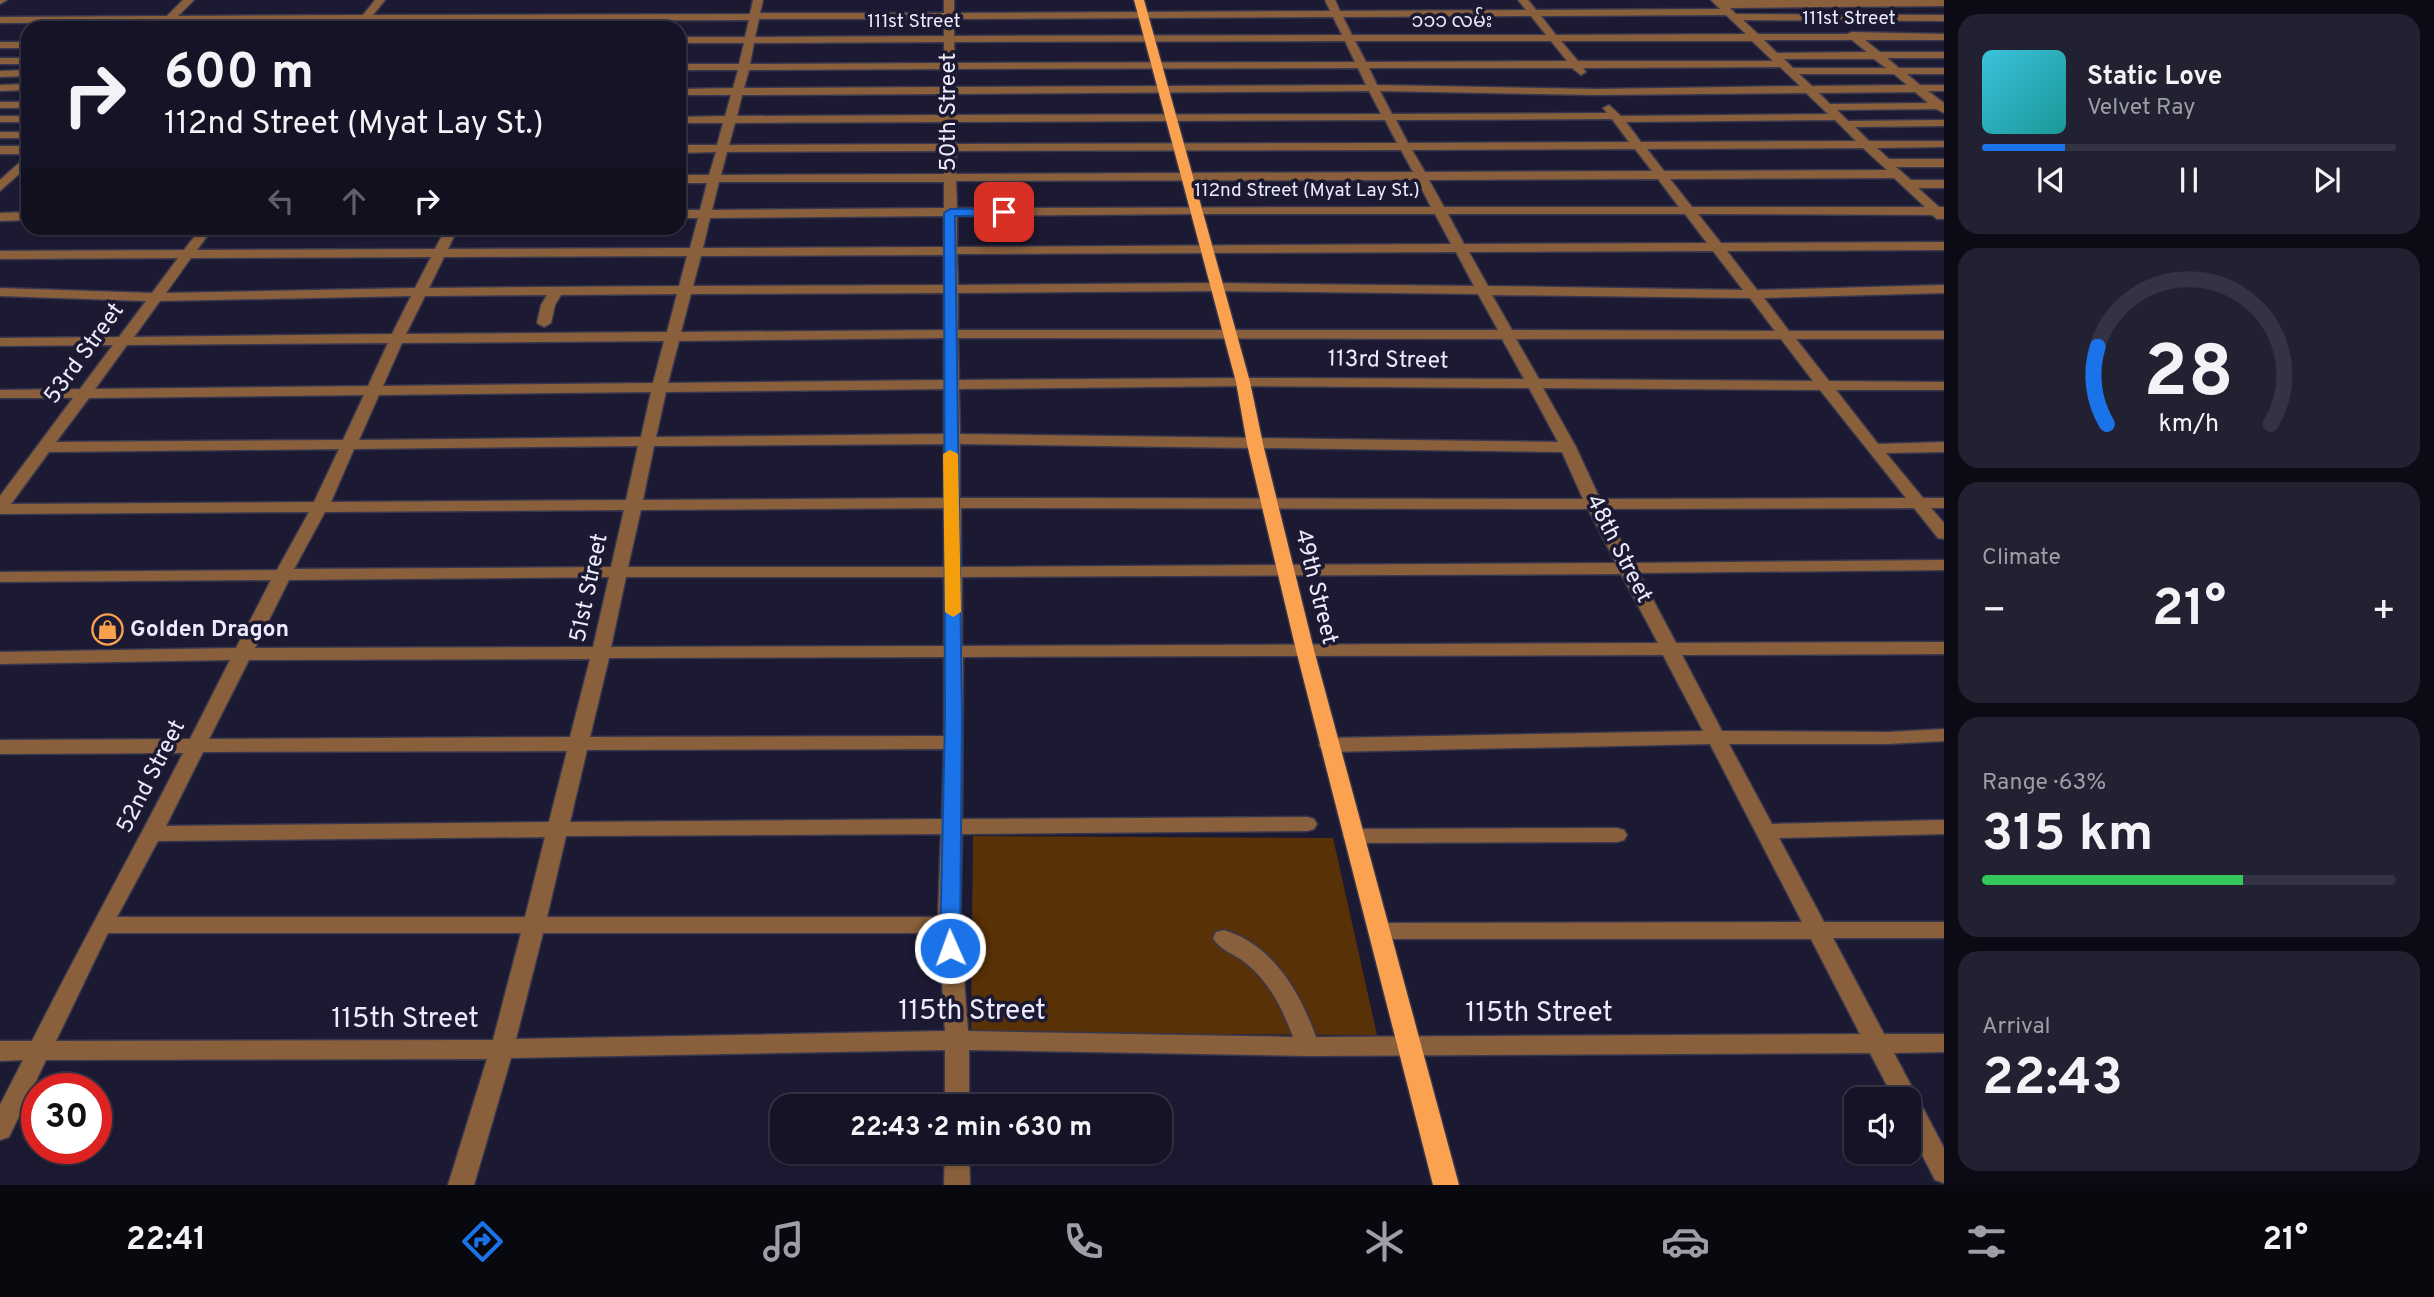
<!DOCTYPE html>
<html lang="en">
<head>
<meta charset="utf-8">
<style>
	:root { --surface:#151426; --page:#222132; --text:#f1f3f6; --muted:#9d9ea7; --line:#343343; --accent:#1a73e8 }
	body { margin:0; font-family:Overpass,"Noto Sans Myanmar",sans-serif; background:var(--page); color:var(--text); height:100vh; display:flex; flex-direction:column; font-size:26px; white-space:nowrap }
	* { box-sizing:border-box; margin:0 }
	p { font-size:23px; color:var(--muted) }
	.icon { flex:none; width:38px; height:38px; fill:none; stroke:currentColor; stroke-width:2; stroke-linecap:round; stroke-linejoin:round }
	.map { position:relative; flex:1; overflow:hidden }
	.sheet { display:flex; flex-direction:column; gap:14px; padding:14px; background:#0c0b15; width:490px }
	.sheet>* { flex:none }
	.guide { position:absolute; left:21px; top:21px; width:665px; height:214px; border-radius:21px; box-shadow:0 2px 5px #0004,0 0 0 2px var(--line); background:#151426; color:var(--text); overflow:hidden }
	.controls { position:absolute; left:1844px; top:1087px; display:grid; gap:14px }
	.controls a { display:grid; place-items:center; width:77px; height:77px; border-radius:14px; background:var(--surface); box-shadow:0 2px 5px #0004,0 0 0 2px var(--line); font-size:35px }
	.speed { position:absolute; left:21px; top:1073px; display:flex; gap:14px; font-size:35px; font-weight:700; text-align:center }
	.speed>* { display:grid; place-content:center; width:91px; height:91px; border-radius:50%; background:var(--surface); box-shadow:0 2px 5px #0004,0 0 0 2px var(--line); line-height:1 }
	.speed .limit { border:10px solid #d22; background:#fff; color:#111 }
	.pin { position:absolute; display:grid; place-items:center; width:60px; height:60px; color:#fff; margin:-30px; border-radius:14px; box-shadow:0 4px 10px #0006 }
	.me { position:absolute; width:77px; margin:-38px; rotate:358deg; stroke-linejoin:round; filter:drop-shadow(0 0 5px #0008) }
	.turn { display:flex; align-items:center; gap:24px; height:147px; padding:0 28px; font-size:32px }
	.turn .icon { width:91px; height:91px; stroke-width:2.5 }
	.turn b { display:block; font-size:49px; line-height:60px }
	.lanes { display:flex; align-items:center; height:66px; padding:0 28px; background:#0003; justify-content:center; gap:35px; direction:ltr }
	.lanes .off { opacity:.35 }
	.big { font-size:52px; font-weight:700; line-height:1.1 }
	.sheet .widget { flex:1; display:flex; flex-direction:column; justify-content:center; gap:10px; min-width:0; padding:0 24px; border-radius:21px; background:var(--page) }
	.sheet .dial { align-items:center; gap:0 }
	.dial svg { height:182px; overflow:visible; fill:none; stroke:var(--line); stroke-width:7; stroke-linecap:round; text-anchor:middle }
	.dial text { fill:var(--text); stroke:none }
	.song { display:flex; align-items:center; gap:21px }
	.cover { width:84px; height:84px; border-radius:10px; background:linear-gradient(135deg,hsl(190 70% 55%),hsl(180 70% 35%)) }
	.played { height:7px; border-radius:4px; background:linear-gradient(90deg,var(--accent) 20%,var(--line) 20%) }
	.keys { display:flex; justify-content:space-around; direction:ltr }
	.heat { display:flex; justify-content:space-between; align-items:center; font-size:38px; direction:ltr }
	.charge { height:10px; border-radius:5px; background:linear-gradient(90deg,#34c759 63%,var(--line) 0) }
	.trip { position:absolute; left:770px; top:1094px; width:402px; height:70px; border-radius:21px; background:var(--surface); box-shadow:0 2px 5px #0004,0 0 0 2px var(--line); font-weight:700; line-height:70px; text-align:center }
	.menu { display:flex; height:112px; justify-content:space-around; align-items:center; background:#08080f; color:var(--muted) }
	.menu .icon { width:49px; height:49px }
	.menu .selected { color:var(--accent) }
	.menu b { font-size:32px; color:var(--text) }
	main { display:flex; flex:1; min-height:0 }
	.map>svg:first-child { display:block }
	.green { fill:#593106 }
	.lines { fill:none; stroke-linecap:round; stroke-linejoin:round }
	.minor-casing { stroke:#39374e; stroke-width:3 }
	.major-casing { stroke:#39374e; stroke-width:3 }
	.minor { fill:#8a603c; fill-rule:evenodd }
	.major { fill:#faa250; fill-rule:evenodd }
	.route { fill:#1a73e8; stroke:#114b97; stroke-width:2 }
	.slow { fill:#f59e0b }
	.labels { text-anchor:middle; dominant-baseline:central; stroke-width:7; stroke-linejoin:round; paint-order:stroke }
	.far-street-label { font-size:19px; fill:#ebebfb; stroke:#1c1a32 }
	.street-label { font-size:23px; fill:#ebebfb; stroke:#1c1a32 }
	.poi-label { font-size:23px; font-weight:bold; fill:#ebebfb; stroke:#1c1a32; text-anchor:start }
	.near-street-label { font-size:28px; fill:#ebebfb; stroke:#1c1a32 }
</style>
</head>
<body>
<main>
<div class="map">
<svg width="1944" height="1185" viewBox="0 0 1944 1185">
	<rect width="100%" height="100%" fill="#1c1a32"/>
	<path class="green" d="M973,836L1333,838L1377,1035L971,1033Z"/>
	<g class="lines">
		<defs>
			<path id="minor" d="M0,0H7L0,4Z
				M183,0H194L178,16L363,15L375,0H385L373,15L750,14L753,0H763L760,13H944V0H954V13L1330,11L1325,0H1335L1340,11L1526,10L1518,0H1528L1536,10L1720,9L1711,0H1944V6L1730,8L1736,14L1944,15V21L1743,20L1758,34H1847L1852,32L1944,34V40H1865L1880,52H1944V58H1887L1899,68H1944V74H1907L1920,85H1944V91H1928L1944,103V113L1936,109L1837,110L1848,121L1944,120V126L1855,127L1869,141H1944V147L1877,148L1889,159H1944V167H1896L1911,180H1944V188H1918L1939,207H1944V219H1937L1932,215L1698,214L1721,243L1944,242V250L1727,251L1757,290L1944,285V293L1764,298L1789,331H1944V339H1796L1829,381L1944,382V390H1836L1878,444L1944,442V452L1886,453L1923,498H1944V508H1931L1944,523V539L1938,538L1914,508L1604,509L1633,563L1944,560V570L1639,573L1676,643L1944,642V654L1682,655L1722,731L1888,732L1944,729V741L1888,744H1729L1772,824L1944,820V834L1779,838L1824,922H1944V938H1833L1884,1034H1944V1052L1894,1053L1944,1148V1183L1935,1180L1909,1129V1099H1894L1870,1053L1308,1056L969,1050V1106H945V1050L511,1058L474,1185H448L487,1059L46,1060L9,1137L0,1140V1105L23,1060L0,1061V1041H32C81,944 134,849 183,753L0,754V740L190,739L230,660L0,664V652L236,648L271,580L0,582V572L277,570L309,512L0,514V496L73,398H0V390L80,389L113,345L0,346V338L119,337L146,301L0,296V288L152,293L178,258L0,259V251L184,250L201,228H213L197,250L435,249L446,228H458L448,249L690,248L698,218H679V210H700L707,183H679V175H709L716,152L679,153V145H717L723,123H679V117L725,116L731,95H679V89L733,88L738,70H679V64H739L744,43H679V37H745L749,20L369,21L361,28L356,25L359,21L172,22L167,25L162,22L0,23V17L167,16ZM1726,15L1746,34L1556,35L1541,16ZM1531,16L1546,35H1352L1343,17ZM1333,17L1342,35L954,36V19ZM759,19H944V36L755,37ZM1764,40H1852L1867,52L1777,53ZM1345,41L1355,62L955,63L954,42ZM1355,41H1551L1567,61L1366,62ZM1561,41H1752L1773,61H1578ZM944,42V63L750,64L754,43ZM1784,59H1874L1886,68H1793ZM1780,67L1800,86L1596,89L1377,85L1369,68H1572L1581,75L1586,72L1583,68ZM1358,68L1366,85L955,87V69ZM944,69V87L744,88L749,70ZM1799,74H1894L1907,85L1812,86ZM1369,91L1381,114L955,115V94ZM1380,91L1596,95L1806,93L1828,114L1621,116L1609,105L1603,108L1607,113L1392,114ZM1915,92L1928,103L1830,104L1819,93ZM944,94V115L737,116L742,95ZM1612,119L1629,142L1408,143L1396,120ZM1385,120L1397,143L956,144L955,122ZM1835,120L1856,141L1641,142L1626,122ZM944,122V144L729,145L735,123ZM1863,148L1887,170L1664,171L1647,149ZM1635,149L1652,171L1425,172L1412,150ZM1401,150L1413,172L956,174V151ZM944,151V174L721,175L727,152ZM1894,178L1925,207H1692L1670,179ZM1658,179L1679,207H1444L1429,180ZM1417,180L1431,207L957,208L956,181ZM719,182H944V208L712,210ZM1195,214H1435L1451,244L957,247V216ZM1448,214H1685L1707,243L1464,244ZM944,216V247L703,248L710,218ZM1713,251L1743,290L1488,286L1469,252ZM1456,252L1474,286L1216,283L958,285L957,254ZM944,255V285L693,286L701,256ZM687,256L679,286L429,288L444,257ZM431,257L415,288L166,293L191,258ZM1216,291L1478,294L1498,330H958V293ZM944,293V330L681,332L691,294ZM677,294L667,332L406,334L425,296L547,295L541,305L537,323L544,327L551,323L555,305L561,295ZM1492,295L1750,298L1775,331L1512,330ZM411,296L392,334L134,337L160,301ZM944,338V380L668,383L679,341ZM958,338L1502,339L1524,379L1243,378L959,380ZM1516,339H1781L1813,381L1539,379ZM664,341L653,383L383,386L402,343ZM388,343L368,386L95,389L127,345ZM1243,386L1529,388L1558,442L960,434L959,389ZM1543,388L1820,390L1906,498L1600,499L1576,447ZM944,389V434L656,437L666,392ZM651,392L641,437L359,440L379,395ZM364,395L343,440L56,442L89,398ZM944,444V498L643,500L654,446ZM960,444L1562,452L1583,499L960,498ZM638,446L626,500L331,502L354,449ZM339,449L314,502L11,504L49,452ZM944,508V567H628L641,510ZM961,508L1588,509L1616,563L961,567ZM624,510L611,567L294,569L325,512ZM1621,574L1658,643L962,646V577ZM609,577L593,647L255,648L289,580ZM626,577H944V646L611,647ZM1663,655L1703,731L1329,738L1322,740L1319,745L1322,750L1329,752L1710,744L1802,922L1379,923L1371,925L1368,931L1371,937L1379,939H1811L1860,1034L1316,1037C1300,992 1273,945 1224,930L1216,932L1213,938C1219,950 1237,955 1247,964C1270,983 1283,1010 1293,1037L968,1031L960,925L962,834L1307,831L1314,829L1317,824L1314,819L1307,817L962,819L963,657ZM944,657V736L590,737L609,658ZM590,659L570,737L209,739L249,660ZM944,749L942,819L570,822L587,750ZM567,751L549,822L166,826L203,752ZM941,834L938,917H547L566,836ZM545,837L525,917H117L158,841ZM108,933H521L493,1040L56,1041ZM543,933H939L945,1031L516,1039Z
				M0,42H28V48H0Z
				M0,58H28V64H0Z
				M28,70V76L0,77V71Z
				M28,84V90L0,91V85Z
				M0,102H28V108H0Z
				M0,116H28V122H0Z
				M0,132H28V138H0Z
				M0,146H28V154H0Z
				M28,155V166L0,191V180Z
				M28,212V220L0,221V213Z
				M1617,828L1624,830L1627,835L1624,840L1617,842L1353,843L1346,841L1343,836L1346,831L1353,829Z
				M945,1152H969L970,1185H944Z"/>
			<path id="major" d="M1134,0H1144L1250,382L1263,444L1314,650L1459,1185H1433L1296,650L1247,444L1236,382Z"/>
		</defs>
		<use href="#minor" class="minor-casing"/>
		<use href="#major" class="major-casing"/>
		<use href="#minor" class="minor"/>
		<use href="#major" class="major"/>
	</g>
	<path class="route" d="M950,209H1004L1010,212L1004,216H955L962,719L960,948L957,954L950,956L943,954L940,948L945,719L944,213Z"/>
	<path class="slow" d="M950,450L958,454L961,612L953,617L945,612L943,454Z"/>
	<defs>
		<symbol id="shop-ring" viewBox="-11 -11 22 22"><circle r="9.5" fill="#1c1a32" stroke="#f9a04d" stroke-width="1.5"/><path d="M-5-2.5h2.3a2.7 3.5 0 0 1 5.4 0H5L5.5 6h-11ZM-1.5-2.5h3a1.5 2.3 0 0 0-3 0Z" fill="#f9a04d"/></symbol>
	</defs>
	<g fill-rule="evenodd">
		<use href="#shop-ring" x="90" y="612" width="35" height="35"/>
	</g>
	<g class="labels">
		<g class="far-street-label">
			<text x="1849" y="19">111st Street</text>
			<text x="914" y="22">111st Street</text>
			<text x="1452" y="22">၁၁၁ လမ်း</text>
			<text x="1307" y="191">112nd Street (Myat Lay St.)</text>
		</g>
		<g class="street-label">
			<text transform="translate(949 112) rotate(-90)">50th Street</text>
			<text transform="translate(85 354) rotate(-54)">53rd Street</text>
			<text transform="translate(1388 361) rotate(1)">113rd Street</text>
			<text transform="translate(1618 549) rotate(63)">48th Street</text>
			<text transform="translate(1315 587) rotate(76)">49th Street</text>
			<text transform="translate(590 588) rotate(-78)">51st Street</text>
			<text transform="translate(152 777) rotate(-63)">52nd Street</text>
		</g>
		<g class="poi-label">
			<text x="130" y="630">Golden Dragon</text>
		</g>
		<g class="near-street-label">
			<text x="972" y="1012">115th Street</text>
			<text x="1539" y="1014">115th Street</text>
			<text x="405" y="1020">115th Street</text>
		</g>
	</g>
</svg>
<div class="controls">
<a><svg class="icon" aria-label="sound" viewBox="0 0 24 24"><path d="M4 9h4l5-4v14l-5-4H4zM17 9q2 3 0 6"/></svg></a>
</div>
<div class="speed"><div class="limit">30</div></div>
<div class="pin" style="left:1004px;top:212px;background:#d93025"><svg class="icon" aria-label="arrive" viewBox="0 0 24 24"><path d="M6 21V4h12l-3 4 3 4H6"/></svg></div>
<svg class="me" style="left:950px;top:948px" viewBox="-20 -20 40 40"><circle r="17" fill="#1a73e8" stroke="#fff" stroke-width="3"/><path d="M0-11L8 9 0 5-8 9z" fill="#fff"/></svg>
<div class="trip">22:43 · 2 min · 630 m</div>
<div class="guide">
<div class="turn"><svg class="icon" aria-label="right" viewBox="0 0 24 24"><path d="M7 20v-9h11M14 6l5 5-5 5"/></svg><div><b>600 m</b>112nd Street (Myat Lay St.)</div></div>
<div class="lanes"><svg class="icon off" aria-label="left" viewBox="0 0 24 24"><path d="M17 20v-9H6M10 6l-5 5 5 5"/></svg><svg class="icon off" aria-label="ahead" viewBox="0 0 24 24"><path d="M12 20V5M6 11l6-6 6 6"/></svg><svg class="icon" aria-label="right" viewBox="0 0 24 24"><path d="M7 20v-9h11M14 6l5 5-5 5"/></svg></div>
</div>
</div>
<section class="sheet">
<div class="widget">
<div class="song"><i class="cover"></i><div><b>Static Love</b><p>Velvet Ray</p></div></div>
<div class="played"></div>
<div class="keys"><svg class="icon" aria-label="previous" viewBox="0 0 24 24"><path d="M18 5L8 12l10 7zM5 5v14"/></svg><svg class="icon" aria-label="pause" viewBox="0 0 24 24"><path d="M8 5v14M16 5v14"/></svg><svg class="icon" aria-label="next" viewBox="0 0 24 24"><path d="M6 5l10 7-10 7zM19 5v14"/></svg></div>
</div>
<div class="widget dial"><svg viewBox="0 0 100 80">
<path d="M14 69A42 42 0 1 1 86 69"/>
<path d="M14 69A42 42 0 0 1 10 35" stroke="#1a73e8"/>
<text x="50" y="56" font-size="32" font-weight="700">28</text>
<text x="50" y="72" font-size="11">km/h</text>
</svg></div>
<div class="widget"><p>Climate</p>
<div class="heat"><a>−</a><b class="big">21°</b><a>+</a></div>
</div>
<div class="widget"><p>Range · 63%</p><b class="big">315 km</b><div class="charge"></div></div>
<div class="widget"><p>Arrival</p><b class="big">22:43</b></div>
</section>
</main>
<nav class="menu">
<b>22:41</b>
<svg class="icon selected" aria-label="directions" viewBox="0 0 24 24"><path d="M12 3l9 9-9 9-9-9zM9 14v-3h6M13 9l2 2-2 2"/></svg>
<svg class="icon" aria-label="music" viewBox="0 0 24 24"><path d="M9 18V5l10-2v13"/><circle cx="6" cy="18" r="3"/><circle cx="16" cy="16" r="3"/></svg>
<svg class="icon" aria-label="phone" viewBox="0 0 24 24"><path d="M5 4h4l2 5-3 2q2 4 5 5l2-3 5 2v4C11 20 4 13 5 4z"/></svg>
<svg class="icon" aria-label="climate" viewBox="0 0 24 24"><path d="M12 3v18M4 7l16 10M4 17L20 7"/></svg>
<svg class="icon" aria-label="car" viewBox="0 0 24 24"><path d="M5 17H2v-5l4-1 3-4h7l3 4 3 1v5h-3M9 17h6M6 11h13"/><circle cx="7" cy="17" r="2"/><circle cx="17" cy="17" r="2"/></svg>
<svg class="icon" aria-label="filters" viewBox="0 0 24 24"><path d="M4 7h16M4 17h16"/><circle cx="9" cy="7" r="2"/><circle cx="15" cy="17" r="2"/></svg>
<b>21°</b>
</nav>
</body>
</html>
